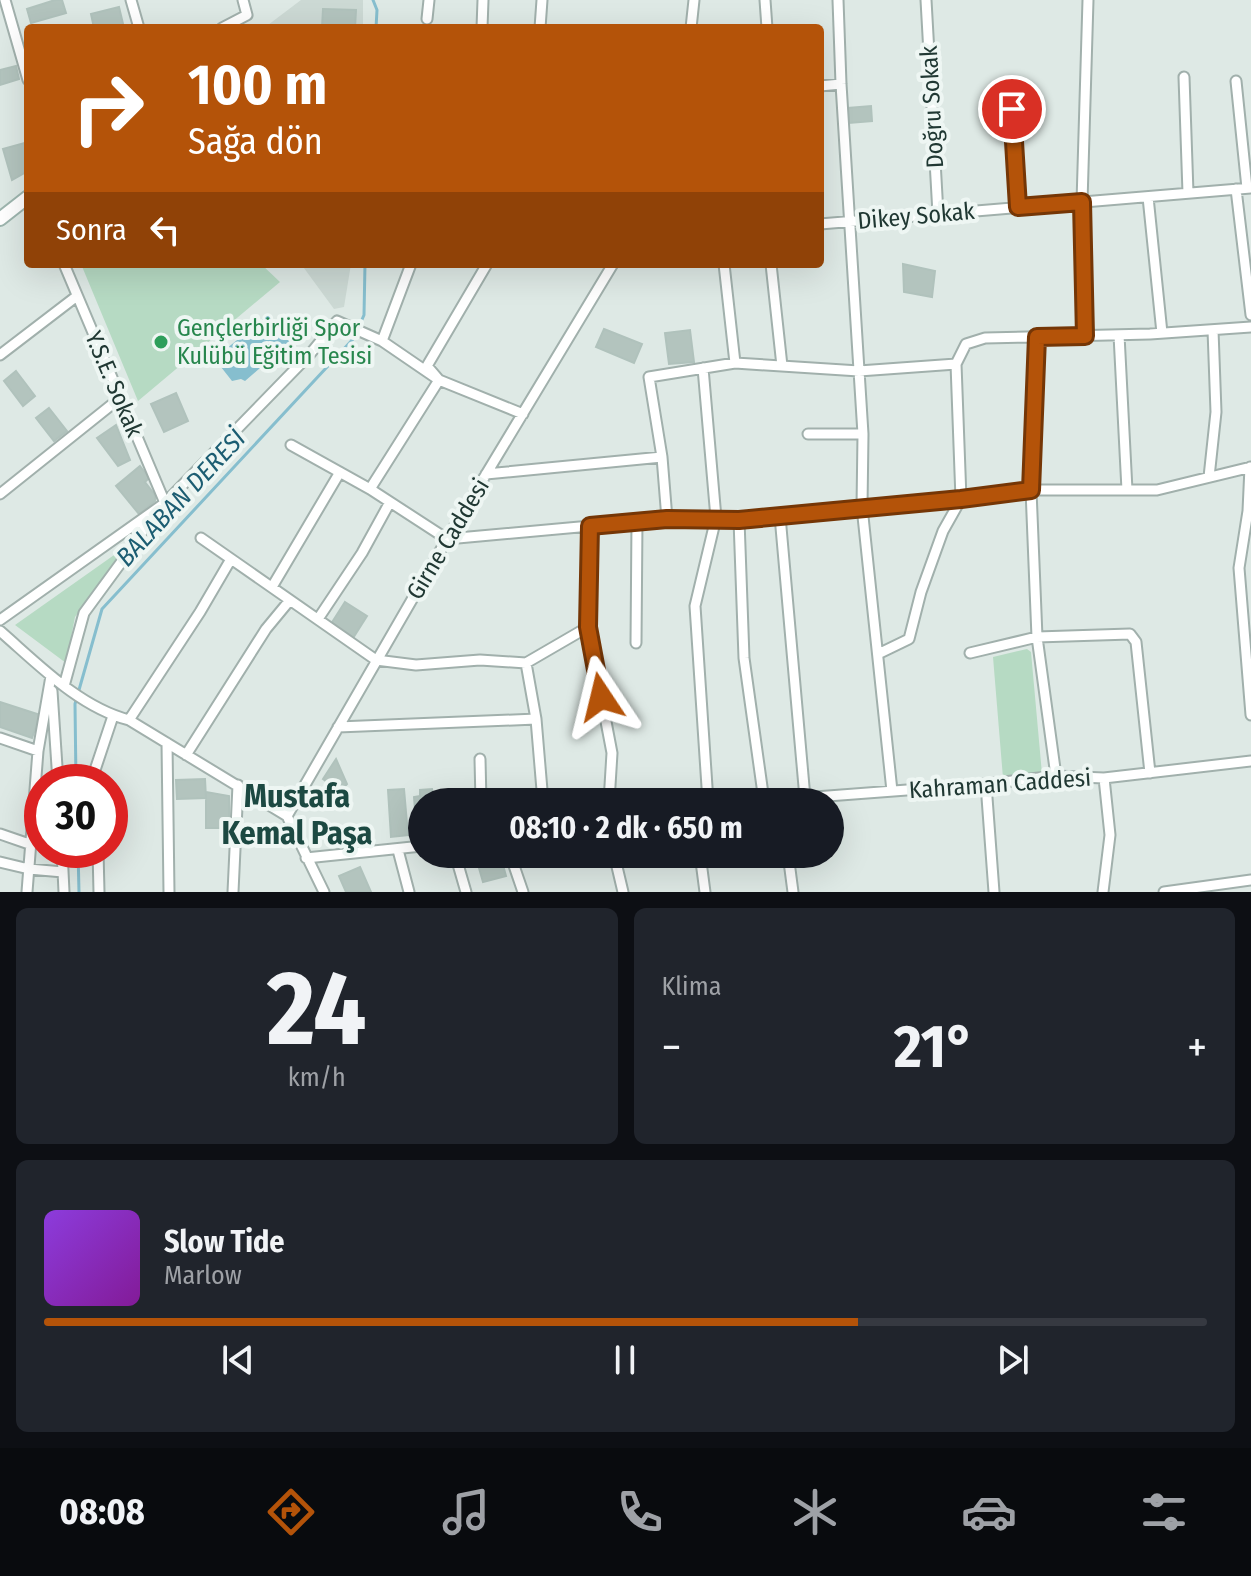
<!DOCTYPE html>
<html lang="tr">
<head>
<meta charset="utf-8">
<style>
	:root { --surface:#171b24; --page:#20242c; --text:#f1f3f6; --muted:#9ea1a6; --line:#363941; --accent:#b45309 }
	body { margin:0; font-family:"Fira Sans Condensed",sans-serif; background:var(--page); color:var(--text); height:100vh; display:flex; flex-direction:column; font-size:30px; white-space:nowrap }
	* { box-sizing:border-box; margin:0 }
	p { font-size:26px; color:var(--muted) }
	.icon { flex:none; width:44px; height:44px; fill:none; stroke:currentColor; stroke-width:2; stroke-linecap:round; stroke-linejoin:round }
	.map { position:relative; height:892px; overflow:hidden }
	.panel { display:flex; flex-direction:column; gap:16px; padding:16px; background:#0d0f14; flex:1 }
	.panel>* { flex:none }
	.guide { position:absolute; left:24px; top:24px; width:800px; height:244px; border-radius:8px; box-shadow:0 8px 32px #0002; background:#b45309; color:#fff; overflow:hidden }
	.speed { position:absolute; left:24px; top:764px; display:flex; gap:16px; font-size:40px; font-weight:700; text-align:center }
	.speed>* { display:grid; place-content:center; width:104px; height:104px; border-radius:50%; background:var(--surface); box-shadow:0 8px 32px #0002; line-height:1 }
	.speed .limit { border:12px solid #d22; background:#fff; color:#111 }
	.pin { position:absolute; display:grid; place-items:center; width:68px; height:68px; color:#fff; margin:-34px; border:4px solid #fff; border-radius:50%; box-shadow:0 2px 8px #0007 }
	.me { position:absolute; width:88px; margin:-44px; rotate:350deg; stroke-linejoin:round; filter:drop-shadow(0 0 6px #0008) }
	.turn { display:flex; align-items:center; gap:28px; height:168px; padding:0 32px; font-size:36px }
	.turn .icon { width:104px; height:104px; stroke-width:2.5 }
	.turn b { display:block; font-size:56px; line-height:68px }
	.then { display:flex; align-items:center; height:76px; padding:0 32px; background:#0003; gap:16px; font-size:30px }
	.big { font-size:60px; font-weight:700; line-height:1.1 }
	.panel .card { flex:1; display:flex; flex-direction:column; justify-content:center; gap:12px; min-width:0; padding:0 28px; border-radius:12px; background:var(--page) }
	.panel .dial { align-items:center; gap:0 }
	.dial b { font-size:104px; line-height:1 }
	.song { display:flex; align-items:center; gap:24px }
	.cover { width:96px; height:96px; border-radius:12px; background:linear-gradient(135deg,hsl(270 70% 55%),hsl(290 70% 35%)) }
	.played { height:8px; border-radius:4px; background:linear-gradient(90deg,var(--accent) 70%,var(--line) 70%) }
	.keys { display:flex; justify-content:space-around; direction:ltr }
	.heat { display:flex; justify-content:space-between; align-items:center; font-size:44px; direction:ltr }
	.panel .tiles { flex:1; display:grid; gap:16px; grid-template-columns:1fr 1fr }
	.card:last-child { grid-column:span 2 }
	.trip { position:absolute; left:408px; top:788px; width:436px; height:80px; border-radius:40px; background:var(--surface); box-shadow:0 8px 32px #0002; font-weight:700; line-height:80px; text-align:center }
	.tab-bar { display:flex; height:128px; justify-content:space-around; align-items:center; background:#090b0e; color:var(--muted) }
	.tab-bar .icon { width:56px; height:56px }
	.tab-bar .on { color:var(--accent) }
	.tab-bar b { font-size:36px; color:var(--text) }
	.map>svg:first-child { display:block }
	.built { fill:#ccd9d4 }
	.green { fill:#b6dac3 }
	.water { fill:#86bece }
	.lines { fill:none; stroke-linecap:round; stroke-linejoin:round }
	.stream { stroke:#86bece; stroke-width:3 }
	.building { fill:#b3c4be; stroke:#b0c2bc; stroke-width:2 }
	.street-casing { stroke:#a1b0ac; stroke-width:13 }
	.secondary-casing { stroke:#9db5ae; stroke-width:16 }
	.street { stroke:#fff; stroke-width:9 }
	.secondary { stroke:#fff; stroke-width:12 }
	.route-casing { stroke:#753606; stroke-width:20 }
	.route { stroke:#b45309; stroke-width:14 }
	.leisure-dot { fill:#2e9e5b; stroke:#eef6f3; stroke-width:3 }
	.labels { text-anchor:middle; dominant-baseline:central; stroke-width:8; stroke-linejoin:round; paint-order:stroke }
	.street-label { font-size:24px; fill:#203833; stroke:#eef6f3 }
	.leisure-label { font-size:24px; fill:#27864d; stroke:#eef6f3; text-anchor:start }
	.water-label { font-size:26px; font-style:italic; fill:#1c5d72; stroke:#eef6f3 }
	.district-label { font-size:32px; font-weight:bold; fill:#1c4942; stroke:#eef6f3 }
</style>
</head>
<body>
<div class="map">
<svg width="1251" height="892" viewBox="0 0 1251 892">
	<rect width="100%" height="100%" fill="#dee9e5"/>
	<path class="built" d="M301,0H363V28H264Z
		M301,264H351L344,307L334,309Z"/>
	<path class="green" d="M81,264H261L280,282L138,401Z
		M124,548L75,617L66,663L15,625Z
		M1027,649L1031,652L1042,774L1003,778L993,657Z"/>
	<path class="water" d="M268,315L290,342L245,381L241,379L232,381L221,367L224,358L221,353Z"/>
	<g class="lines">
		<path class="stream" d="M373,0L377,10L376,28
			M76,782L75,704L102,609L354,338L364,315L365,264
			M78,850L79,892"/>
	</g>
	<path class="building" d="M55,0H62L66,13L31,23L27,9Z
		M119,7L124,28H94L91,14Z
		M323,9L356,10L355,28H322Z
		M16,66L19,79L0,85V70Z
		M871,106L872,121L849,123L848,108Z
		M28,142V171L12,180L3,149Z
		M313,264H341V267H313Z
		M903,264L935,271L932,297L904,292Z
		M604,329L642,344L634,363L596,347Z
		M690,330L694,362L669,364L665,333Z
		M16,371L35,396L23,406L4,381Z
		M176,393L188,421L164,432L151,404Z
		M49,408L67,431L54,441L36,418Z
		M116,425L130,460L118,466L97,438Z
		M140,466L149,478L145,482L155,495V501L139,514L116,486Z
		M345,602L367,616L353,638L331,624Z
		M0,702L40,715L32,738L0,727Z
		M336,759L347,784L340,792L323,779Z
		M205,779L206,798L177,799L176,780Z
		M404,789L408,835L391,837L388,790Z
		M432,789L433,795L437,794L438,802H422V829L421,821L416,822L414,797L420,796V790Z
		M206,792L229,796V828H206Z
		M475,854H500L506,876L483,882Z
		M360,867L371,892H346L339,876Z"/>
	<g class="lines">
		<defs>
			<path id="street" d="M5,0L28,80
				M131,0L139,28
				M765,0L767,28
				M838,0L841,84L863,434L862,507L892,791
				M926,0L938,214
				M427,19L429,0
				M222,28L247,15L243,0
				M482,28L483,0
				M540,28L542,0
				M691,28L694,0
				M1184,77L1188,193
				M1236,81L1247,188
				M820,86L841,84
				M1012,109L1018,207
				M1236,189L1251,315
				M1148,197L1162,333
				M820,224L1251,188
				M64,264L165,503
				M724,264L735,363
				M771,264L782,366
				M1119,335L1127,490
				M1085,336L1082,202L1088,0
				M1037,337L1031,490L1037,637L1056,776
				M382,341L411,264
				M0,355L77,296
				M703,368L716,518L695,606L708,802
				M808,434H863
				M291,445L370,489L447,539L667,519L739,520L862,507L961,499L1031,490H1157L1251,467
				M1250,467L1248,511L1239,568L1251,715
				M486,474L662,457
				M1209,477L1216,412L1213,330
				M370,489L439,380L427,366L487,264
				M0,494L120,398
				M780,516L805,798
				M667,519L662,457L649,377L735,363L859,371L956,364L966,344L985,338L1150,334L1251,327
				M739,520L744,658L764,801
				M590,526L588,627L612,753L609,802
				M201,538L376,660L416,665L480,660L526,663L588,627
				M272,587L340,472
				M318,619L362,553L390,502
				M0,620L165,503L310,354L337,321L382,341L439,380L523,414
				M0,631C38,664 79,707 129,720L287,816L324,892
				M636,643L637,521
				M970,653L1037,637L1130,634L1136,642L1150,773
				M878,654L909,639L921,592L943,531L961,499L956,364
				M526,663L536,719L543,802
				M64,686L84,613L139,538L150,516
				M52,691L58,782
				M129,720L200,612L231,559
				M338,727L536,719
				M0,738L38,751
				M167,743L169,892
				M186,755L266,629L290,600
				M480,759L481,802
				M96,782L95,770L113,716
				M986,784L994,892
				M748,802L986,784L1056,776L1104,778L1251,761
				M287,816L447,539L613,264
				M0,834L32,845
				M62,850L64,892
				M98,850L99,892
				M398,850L409,892
				M455,854L466,892
				M510,854L523,892
				M614,854L623,892
				M700,854L705,892
				M788,854L793,892
				M306,858L422,846
				M0,862L29,869L63,872
				M27,892L38,751L51,676
				M233,892L238,785
				M1103,892L1110,835L1104,778
				M1164,892L1251,880"/>
			<path id="secondary" d="M0,219L28,197"/>
		</defs>
		<use href="#street" class="street-casing"/>
		<use href="#secondary" class="secondary-casing"/>
		<use href="#street" class="street"/>
		<use href="#secondary" class="secondary"/>
	</g>
	<g class="lines">
		<defs>
			<path id="route" d="M601,697L588,627L590,526L667,519L739,520L961,499L1031,490L1037,337L1085,336L1082,202L1018,207L1012,109"/>
		</defs>
		<use href="#route" class="route-casing"/>
		<use href="#route" class="route"/>
	</g>
	<circle class="leisure-dot" cx="161" cy="342" r="8"/>
	<g class="labels">
		<g class="street-label">
			<text transform="translate(932 107) rotate(-93)">Doğru Sokak</text>
			<text transform="translate(916 216) rotate(-5)">Dikey Sokak</text>
			<text transform="translate(114 384) rotate(67)">Y.S.E. Sokak</text>
			<text transform="translate(448 539) rotate(-59)">Girne Caddesi</text>
			<text transform="translate(1000 784) rotate(-4)">Kahraman Caddesi</text>
		</g>
		<g class="leisure-label">
			<text x="177" y="328">Gençlerbirliği Spor<tspan x="177" dy="28">Kulübü Eğitim Tesisi</tspan></text>
		</g>
		<g class="water-label">
			<text transform="translate(181 498) rotate(-47)">BALABAN DERESİ</text>
		</g>
		<g class="district-label">
			<text x="297" y="796">Mustafa<tspan x="297" dy="37">Kemal Paşa</tspan></text>
		</g>
	</g>
</svg>
<div class="speed"><div class="limit">30</div></div>
<div class="pin" style="left:1012px;top:109px;background:#d93025"><svg class="icon" aria-label="arrive" viewBox="0 0 24 24"><path d="M6 21V4h12l-3 4 3 4H6"/></svg></div>
<svg class="me" style="left:601px;top:697px" viewBox="-20 -20 40 40"><path d="M0-17L14 15 0 8-14 15z" fill="#b45309" stroke="#fff" stroke-width="4"/></svg>
<div class="trip">08:10 · 2 dk · 650 m</div>
<div class="guide">
<div class="turn"><svg class="icon" aria-label="right" viewBox="0 0 24 24"><path d="M7 20v-9h11M14 6l5 5-5 5"/></svg><div><b>100 m</b>Sağa dön</div></div>
<div class="then">Sonra<svg class="icon" aria-label="left" viewBox="0 0 24 24"><path d="M17 20v-9H6M10 6l-5 5 5 5"/></svg></div>
</div>
</div>
<section class="panel">
<div class="tiles">
<div class="card dial"><b>24</b><p>km/h</p></div>
<div class="card"><p>Klima</p>
<div class="heat"><a>−</a><b class="big">21°</b><a>+</a></div>
</div>
<div class="card">
<div class="song"><i class="cover"></i><div><b>Slow Tide</b><p>Marlow</p></div></div>
<div class="played"></div>
<div class="keys"><svg class="icon" aria-label="previous" viewBox="0 0 24 24"><path d="M18 5L8 12l10 7zM5 5v14"/></svg><svg class="icon" aria-label="pause" viewBox="0 0 24 24"><path d="M8 5v14M16 5v14"/></svg><svg class="icon" aria-label="next" viewBox="0 0 24 24"><path d="M6 5l10 7-10 7zM19 5v14"/></svg></div>
</div>
</div>
</section>
<nav class="tab-bar">
<b>08:08</b>
<svg class="icon on" aria-label="directions" viewBox="0 0 24 24"><path d="M12 3l9 9-9 9-9-9zM9 14v-3h6M13 9l2 2-2 2"/></svg>
<svg class="icon" aria-label="music" viewBox="0 0 24 24"><path d="M9 18V5l10-2v13"/><circle cx="6" cy="18" r="3"/><circle cx="16" cy="16" r="3"/></svg>
<svg class="icon" aria-label="phone" viewBox="0 0 24 24"><path d="M5 4h4l2 5-3 2q2 4 5 5l2-3 5 2v4C11 20 4 13 5 4z"/></svg>
<svg class="icon" aria-label="climate" viewBox="0 0 24 24"><path d="M12 3v18M4 7l16 10M4 17L20 7"/></svg>
<svg class="icon" aria-label="car" viewBox="0 0 24 24"><path d="M5 17H2v-5l4-1 3-4h7l3 4 3 1v5h-3M9 17h6M6 11h13"/><circle cx="7" cy="17" r="2"/><circle cx="17" cy="17" r="2"/></svg>
<svg class="icon" aria-label="filters" viewBox="0 0 24 24"><path d="M4 7h16M4 17h16"/><circle cx="9" cy="7" r="2"/><circle cx="15" cy="17" r="2"/></svg>
</nav>
</body>
</html>
